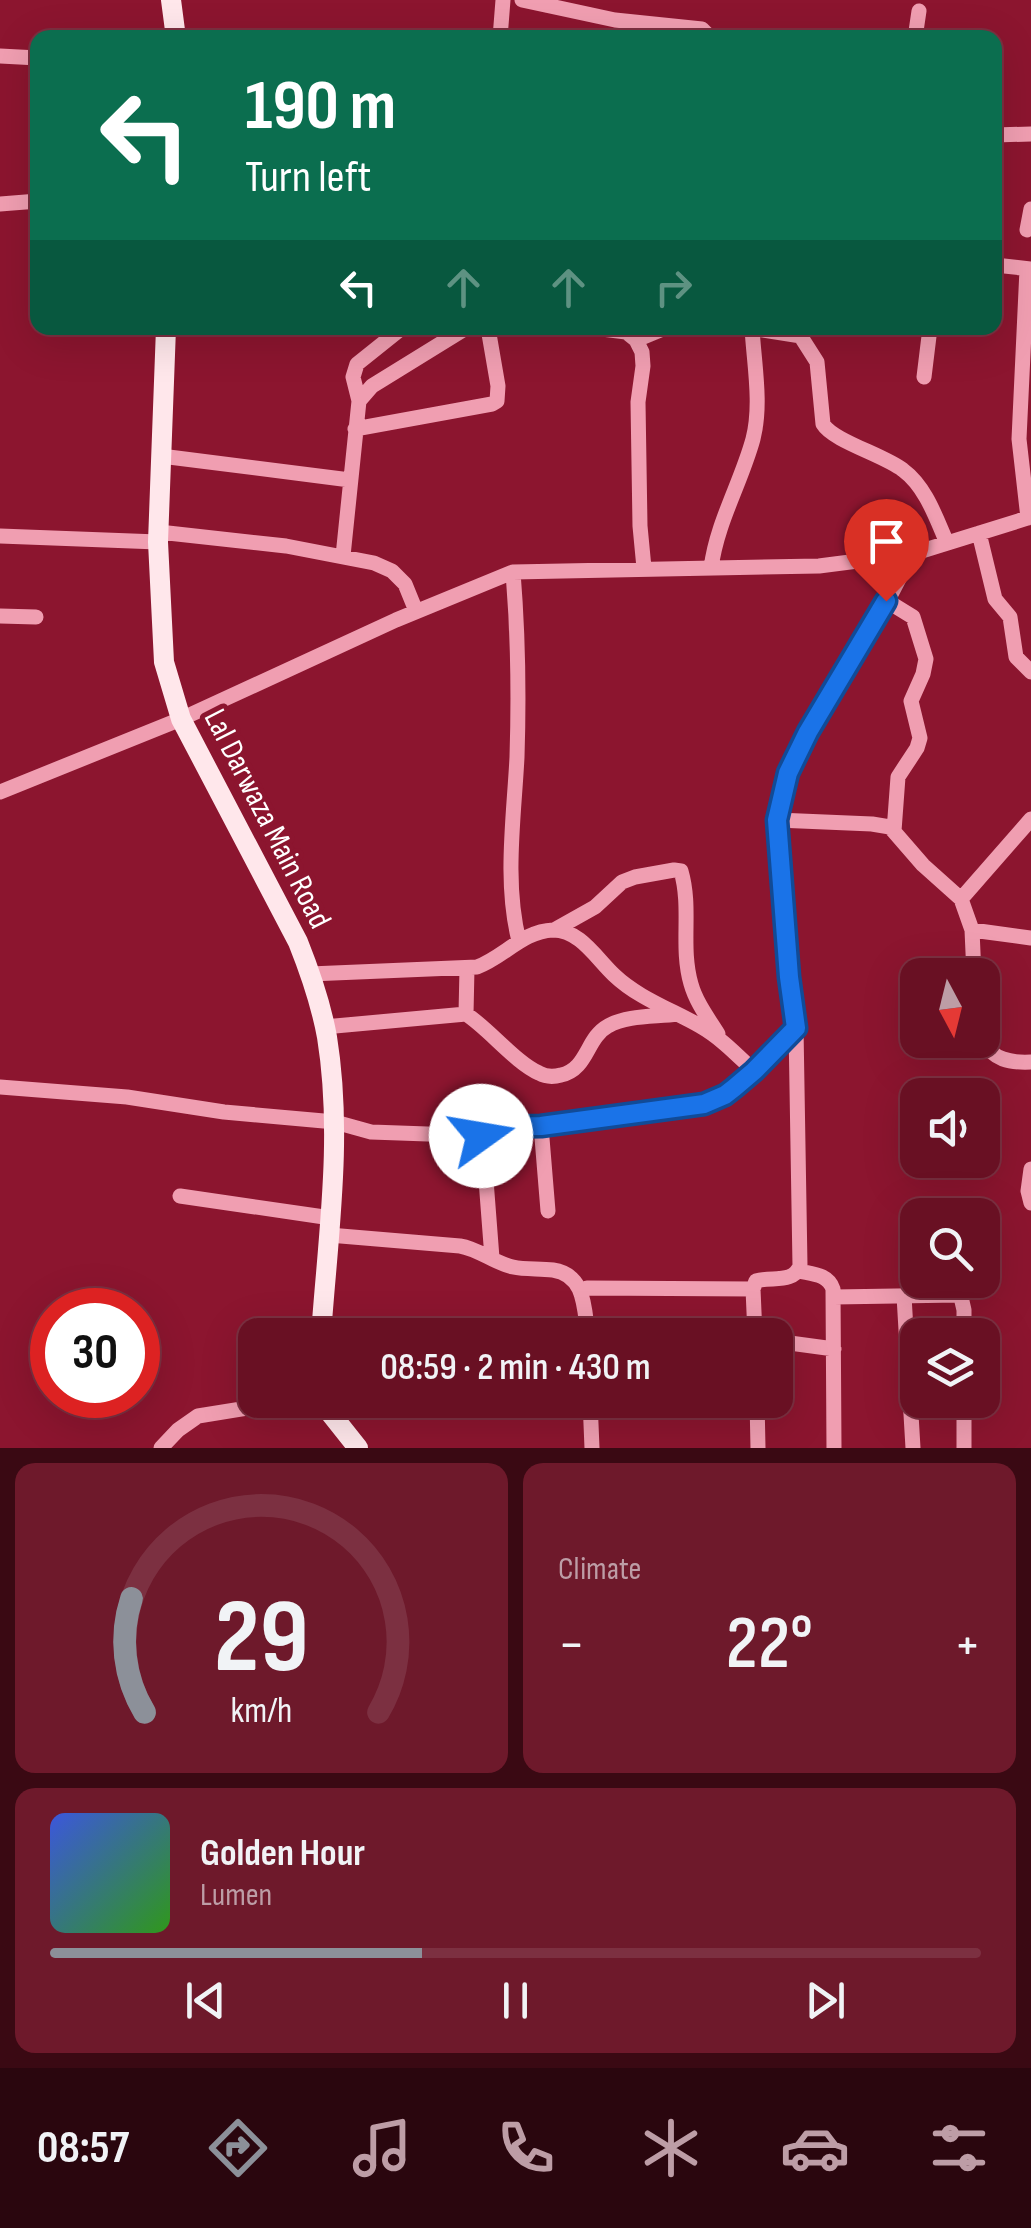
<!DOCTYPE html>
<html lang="en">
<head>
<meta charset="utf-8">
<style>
	:root { --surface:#691023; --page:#6e192b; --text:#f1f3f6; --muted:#bd9da6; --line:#7c3041; --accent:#8c9099 }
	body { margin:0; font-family:"Sofia Sans Condensed",sans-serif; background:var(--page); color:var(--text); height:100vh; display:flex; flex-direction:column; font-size:38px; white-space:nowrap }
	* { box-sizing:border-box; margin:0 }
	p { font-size:32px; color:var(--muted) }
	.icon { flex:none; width:55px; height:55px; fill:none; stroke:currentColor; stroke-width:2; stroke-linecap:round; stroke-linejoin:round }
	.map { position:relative; height:1448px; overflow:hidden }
	.sheet { display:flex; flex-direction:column; gap:15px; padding:15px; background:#3a0913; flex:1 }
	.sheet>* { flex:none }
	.top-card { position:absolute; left:30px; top:30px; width:972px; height:305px; border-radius:20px; box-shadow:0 10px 40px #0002,0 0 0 2px var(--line); background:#0b6e4f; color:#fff; overflow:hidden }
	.needle { width:65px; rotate:173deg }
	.fabs { position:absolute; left:900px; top:958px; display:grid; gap:20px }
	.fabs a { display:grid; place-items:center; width:100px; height:100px; border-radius:20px; background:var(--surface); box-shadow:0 10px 40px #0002,0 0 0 2px var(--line); font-size:50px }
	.speed { position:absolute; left:30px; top:1288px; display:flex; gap:20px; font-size:50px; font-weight:700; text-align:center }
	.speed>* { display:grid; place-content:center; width:130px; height:130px; border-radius:50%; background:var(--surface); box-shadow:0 10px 40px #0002,0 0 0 2px var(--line); line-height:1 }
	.speed .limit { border:15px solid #d22; background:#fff; color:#111 }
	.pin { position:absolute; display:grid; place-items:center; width:85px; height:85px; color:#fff; margin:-102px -42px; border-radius:50% 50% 50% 0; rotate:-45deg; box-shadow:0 0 10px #0007 }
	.pin .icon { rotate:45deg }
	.me { position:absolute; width:110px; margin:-55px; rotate:77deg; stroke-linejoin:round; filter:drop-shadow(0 0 8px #0008) }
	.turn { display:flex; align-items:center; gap:35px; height:210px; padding:0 50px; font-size:45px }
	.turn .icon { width:130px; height:130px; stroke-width:2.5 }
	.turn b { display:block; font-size:70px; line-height:85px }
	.lanes { display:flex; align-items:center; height:95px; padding:0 50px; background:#0003; justify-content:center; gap:50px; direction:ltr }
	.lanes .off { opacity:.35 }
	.big { font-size:75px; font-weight:600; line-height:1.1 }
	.sheet .tile { flex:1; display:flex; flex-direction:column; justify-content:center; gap:15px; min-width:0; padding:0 35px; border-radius:20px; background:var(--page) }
	.sheet .dial { align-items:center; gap:0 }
	.dial svg { height:260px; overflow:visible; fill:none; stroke:var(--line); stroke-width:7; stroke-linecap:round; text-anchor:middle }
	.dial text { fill:var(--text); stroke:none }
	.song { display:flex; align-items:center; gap:30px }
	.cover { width:120px; height:120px; border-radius:15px; background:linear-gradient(135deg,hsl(230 70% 55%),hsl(110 70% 35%)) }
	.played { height:10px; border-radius:5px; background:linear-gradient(90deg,var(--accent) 40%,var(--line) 40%) }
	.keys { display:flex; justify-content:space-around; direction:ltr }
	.heat { display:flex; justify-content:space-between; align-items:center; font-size:55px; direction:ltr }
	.sheet .tiles { flex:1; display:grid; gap:15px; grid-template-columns:1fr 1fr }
	.tile:last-child { grid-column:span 2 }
	.trip { position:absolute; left:238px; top:1318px; width:555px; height:100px; border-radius:20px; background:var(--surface); box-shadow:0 10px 40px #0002,0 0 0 2px var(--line); font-weight:600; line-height:100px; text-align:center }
	.tabs { display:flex; height:160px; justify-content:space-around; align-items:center; background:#2a060e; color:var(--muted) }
	.tabs .icon { width:70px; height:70px }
	.tabs .current { color:var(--accent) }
	.tabs b { font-size:45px; color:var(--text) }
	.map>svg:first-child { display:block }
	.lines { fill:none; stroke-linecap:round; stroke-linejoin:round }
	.minor { stroke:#f09eb1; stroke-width:15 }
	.major { stroke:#ffe7eb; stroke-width:20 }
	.route-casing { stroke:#114b97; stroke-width:25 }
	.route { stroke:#1a73e8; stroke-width:18 }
	.labels { text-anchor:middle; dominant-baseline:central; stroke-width:10; stroke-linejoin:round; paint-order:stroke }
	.street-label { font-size:32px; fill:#fff; stroke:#8c152f }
</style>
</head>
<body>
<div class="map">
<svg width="1031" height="1448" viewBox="0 0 1031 1448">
	<rect width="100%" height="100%" fill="#8c152f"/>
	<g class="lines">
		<path class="minor" d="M522,0L615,20L702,29L711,38
			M500,38L503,0
			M915,38L919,11
			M0,56L38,58
			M995,135L1031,134
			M0,204L38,201
			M1027,230L1031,209
			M995,265L1031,269
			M1027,269L1019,439L1028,518
			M594,328L626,332L636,340L642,352L643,366L638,402L640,526L644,568
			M750,328L801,336
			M800,328L803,340L817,362L823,424C833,441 884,455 903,470C926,487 936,518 947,543
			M636,340L665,328
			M924,377L930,328
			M359,401L353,377L357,364L402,328
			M355,429L492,404L497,401L498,386L488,328
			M161,456L350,480
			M159,532L286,546L374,563L392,571L405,584L416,611
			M979,533L995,599L1010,617L1016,657L1031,672
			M0,536L158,542
			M912,554L889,598L809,732L788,773L777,820L872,824L890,827L923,865L961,899L972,930L974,975
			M343,556L359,401L372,386L466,328
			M711,568C717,522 741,483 753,439C762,404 754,364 752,328
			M513,572C518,633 519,695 517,757C514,817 504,882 519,941
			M887,601L913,617L926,659L923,674L911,701L920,738L917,748L898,777L894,831
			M0,616L36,617
			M0,792L181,719L396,620L513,572L819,566L912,554L1031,517
			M961,899L1031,819
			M554,930L595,907L622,882L635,877L674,870L681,871C692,909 680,946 691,984C696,1002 708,1018 718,1034
			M972,930L1031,938
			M310,974L477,967C504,957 523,931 553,930C580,930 596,958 614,975C638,998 672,1010 700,1026C721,1038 737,1055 754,1071
			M466,1014L467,968
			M324,1027L466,1014C489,1029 516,1063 539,1073C546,1077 554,1077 561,1075C588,1069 586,1038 608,1026C627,1015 655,1017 677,1014
			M982,1040C993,1060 1010,1063 1031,1062
			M0,1087L127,1097L224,1112L335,1122L371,1132L484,1136
			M541,1126L548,1211
			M1031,1169L1028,1191L1031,1203
			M180,1196L331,1218
			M329,1235L460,1246C479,1249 494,1263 513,1267C526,1270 540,1268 553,1270C586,1275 584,1309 588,1335
			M492,1258L482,1128L541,1126L704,1103L725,1095L735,1087L796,1028
			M799,1271C812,1274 828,1274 833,1289L834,1448
			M587,1288L753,1289
			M904,1296L913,1448
			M834,1297L958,1295L961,1297L964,1310V1335
			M755,1335L753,1289L756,1281C772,1276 793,1284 800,1266L796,1028L789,977L777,820
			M775,1341L834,1349
			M590,1400L592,1448
			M757,1400L758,1448
			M591,1405L757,1400
			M161,1448L178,1430L198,1416L296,1400
			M964,1448V1400"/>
		<path class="major" d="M171,0L176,38
			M166,328L158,542L164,662L181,719L298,942C310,972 321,1004 327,1037C343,1136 328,1236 321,1335
			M323,1400L331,1414L358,1448"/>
	</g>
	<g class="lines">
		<defs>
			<path id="route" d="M481,1136L480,1130L487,1127L541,1126L704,1104L725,1095L734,1088L754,1071L796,1028L789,977L777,820L788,773L808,732L886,601"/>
		</defs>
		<use href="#route" class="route-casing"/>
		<use href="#route" class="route"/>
	</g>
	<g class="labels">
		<g class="street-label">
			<text transform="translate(267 819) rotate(63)">Lal Darwaza Main Road</text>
		</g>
	</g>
</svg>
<div class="fabs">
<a><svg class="needle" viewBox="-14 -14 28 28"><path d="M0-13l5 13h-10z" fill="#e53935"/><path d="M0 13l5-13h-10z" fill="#bd9da6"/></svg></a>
<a><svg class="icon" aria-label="sound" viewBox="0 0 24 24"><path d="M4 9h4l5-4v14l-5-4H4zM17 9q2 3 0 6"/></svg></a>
<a><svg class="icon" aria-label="search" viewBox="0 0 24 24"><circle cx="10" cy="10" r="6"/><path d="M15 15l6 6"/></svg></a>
<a><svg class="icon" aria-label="layers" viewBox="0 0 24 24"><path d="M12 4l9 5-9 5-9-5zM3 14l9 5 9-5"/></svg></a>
</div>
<div class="speed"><div class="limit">30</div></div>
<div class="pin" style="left:886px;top:601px;background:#d93025"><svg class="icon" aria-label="arrive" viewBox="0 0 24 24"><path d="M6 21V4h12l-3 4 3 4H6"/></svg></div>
<svg class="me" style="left:481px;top:1136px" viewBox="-20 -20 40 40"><circle r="19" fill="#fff"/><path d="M0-13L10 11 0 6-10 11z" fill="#1a73e8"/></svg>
<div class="trip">08:59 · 2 min · 430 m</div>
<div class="top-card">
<div class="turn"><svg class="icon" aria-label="left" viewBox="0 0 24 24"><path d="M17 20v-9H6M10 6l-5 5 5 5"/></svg><div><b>190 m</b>Turn left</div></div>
<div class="lanes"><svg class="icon" aria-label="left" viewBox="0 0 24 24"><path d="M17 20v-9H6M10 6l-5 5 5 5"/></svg><svg class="icon off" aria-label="ahead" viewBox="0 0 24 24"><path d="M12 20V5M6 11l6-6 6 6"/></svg><svg class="icon off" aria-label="ahead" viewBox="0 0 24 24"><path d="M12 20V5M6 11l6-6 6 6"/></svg><svg class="icon off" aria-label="right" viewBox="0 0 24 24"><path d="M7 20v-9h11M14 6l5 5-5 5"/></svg></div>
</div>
</div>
<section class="sheet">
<div class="tiles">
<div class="tile dial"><svg viewBox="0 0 100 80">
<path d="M14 69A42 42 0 1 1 86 69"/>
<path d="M14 69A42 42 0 0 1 10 34" stroke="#8c9099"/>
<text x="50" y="56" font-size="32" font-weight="700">29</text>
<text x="50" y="72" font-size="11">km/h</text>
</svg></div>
<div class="tile"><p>Climate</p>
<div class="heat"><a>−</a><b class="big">22°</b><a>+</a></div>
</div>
<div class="tile">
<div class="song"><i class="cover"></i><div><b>Golden Hour</b><p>Lumen</p></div></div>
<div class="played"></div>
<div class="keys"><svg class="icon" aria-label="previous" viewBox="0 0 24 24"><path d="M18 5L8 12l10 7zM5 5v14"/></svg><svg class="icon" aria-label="pause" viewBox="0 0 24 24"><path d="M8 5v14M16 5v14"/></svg><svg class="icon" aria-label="next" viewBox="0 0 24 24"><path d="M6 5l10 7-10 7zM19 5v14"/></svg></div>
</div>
</div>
</section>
<nav class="tabs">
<b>08:57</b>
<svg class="icon current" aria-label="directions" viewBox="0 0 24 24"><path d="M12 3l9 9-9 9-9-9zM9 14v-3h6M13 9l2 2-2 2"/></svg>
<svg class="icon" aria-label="music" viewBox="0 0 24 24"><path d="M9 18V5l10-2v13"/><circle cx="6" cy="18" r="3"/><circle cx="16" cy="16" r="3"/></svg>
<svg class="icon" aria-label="phone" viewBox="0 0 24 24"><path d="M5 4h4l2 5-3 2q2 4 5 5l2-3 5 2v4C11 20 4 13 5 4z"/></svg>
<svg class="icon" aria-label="climate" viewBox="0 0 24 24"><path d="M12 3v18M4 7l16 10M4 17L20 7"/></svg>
<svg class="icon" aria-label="car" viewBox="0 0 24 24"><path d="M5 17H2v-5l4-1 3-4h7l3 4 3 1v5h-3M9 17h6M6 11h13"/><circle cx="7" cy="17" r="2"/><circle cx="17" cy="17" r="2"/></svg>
<svg class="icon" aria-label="filters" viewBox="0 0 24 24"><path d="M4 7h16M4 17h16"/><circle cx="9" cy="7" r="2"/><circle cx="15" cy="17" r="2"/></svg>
</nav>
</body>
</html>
